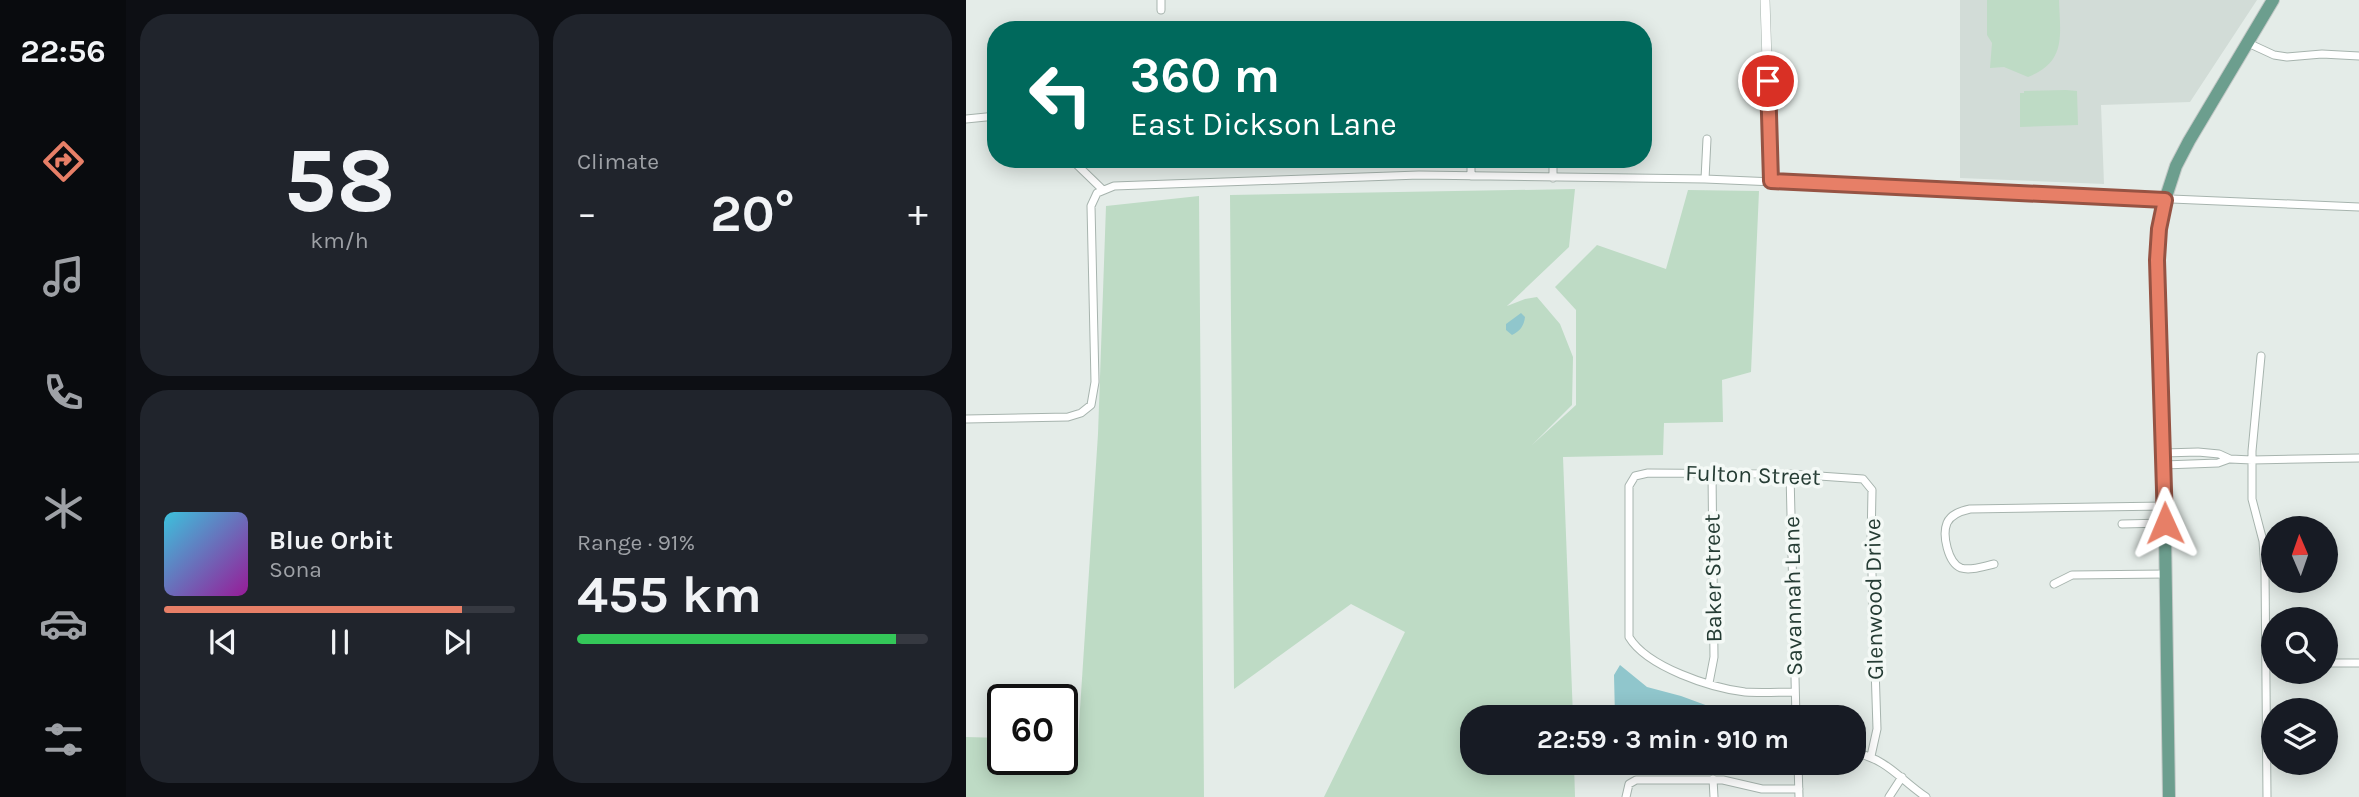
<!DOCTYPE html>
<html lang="en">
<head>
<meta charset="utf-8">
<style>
	:root { --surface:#171b24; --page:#20242c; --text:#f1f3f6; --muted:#9ea1a6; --line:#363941; --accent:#e77f67 }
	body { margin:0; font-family:Karla,sans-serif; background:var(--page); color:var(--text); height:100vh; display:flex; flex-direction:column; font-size:26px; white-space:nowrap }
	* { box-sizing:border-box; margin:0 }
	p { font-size:23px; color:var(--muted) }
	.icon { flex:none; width:38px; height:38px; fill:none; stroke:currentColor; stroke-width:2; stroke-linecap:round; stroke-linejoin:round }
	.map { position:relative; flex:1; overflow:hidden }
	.sheet { display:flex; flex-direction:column; gap:14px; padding:14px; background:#0d0f14; width:840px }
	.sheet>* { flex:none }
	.hud { position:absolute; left:21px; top:21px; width:665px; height:147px; border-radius:28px; box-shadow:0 4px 18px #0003; background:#00695c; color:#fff; overflow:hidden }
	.needle { width:46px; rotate:358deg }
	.tools { position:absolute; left:1295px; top:516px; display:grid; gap:14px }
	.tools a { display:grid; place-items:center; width:77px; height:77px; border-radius:50%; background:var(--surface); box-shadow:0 4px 18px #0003; font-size:35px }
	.speed { position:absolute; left:21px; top:684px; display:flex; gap:14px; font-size:35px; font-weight:700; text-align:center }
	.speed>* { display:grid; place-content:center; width:91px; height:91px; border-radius:50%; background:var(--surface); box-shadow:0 4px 18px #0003; line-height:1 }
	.speed .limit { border:4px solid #111; border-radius:10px; background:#fff; color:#111 }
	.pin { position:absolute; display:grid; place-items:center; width:60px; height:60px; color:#fff; margin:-30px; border:4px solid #fff; border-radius:50%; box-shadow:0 2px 7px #0007 }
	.me { position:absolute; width:77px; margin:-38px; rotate:359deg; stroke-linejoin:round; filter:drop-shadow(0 0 5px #0008) }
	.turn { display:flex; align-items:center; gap:24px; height:147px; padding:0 28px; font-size:32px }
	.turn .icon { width:91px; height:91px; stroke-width:2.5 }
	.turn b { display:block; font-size:49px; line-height:60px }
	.big { font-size:52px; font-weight:700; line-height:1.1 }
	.sheet .tile { flex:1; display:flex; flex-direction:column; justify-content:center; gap:10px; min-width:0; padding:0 24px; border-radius:28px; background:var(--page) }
	.sheet .dial { align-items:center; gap:0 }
	.dial b { font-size:91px; line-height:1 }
	.song { display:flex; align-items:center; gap:21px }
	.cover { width:84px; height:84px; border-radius:10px; background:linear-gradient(135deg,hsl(190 70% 55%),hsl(300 70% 35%)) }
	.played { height:7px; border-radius:4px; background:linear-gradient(90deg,var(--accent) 85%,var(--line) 85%) }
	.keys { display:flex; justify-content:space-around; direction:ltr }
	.heat { display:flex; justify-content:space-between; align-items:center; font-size:38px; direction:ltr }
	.charge { height:10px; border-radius:5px; background:linear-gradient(90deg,#34c759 91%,var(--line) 0) }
	.sheet .tiles { flex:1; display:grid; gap:14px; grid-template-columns:repeat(2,1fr) }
	.trip { position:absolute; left:494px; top:705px; width:406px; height:70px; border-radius:28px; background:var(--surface); box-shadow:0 4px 18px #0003; font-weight:700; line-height:70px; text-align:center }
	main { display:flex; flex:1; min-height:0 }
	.dock { display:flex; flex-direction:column; width:126px; justify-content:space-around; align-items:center; background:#090b0e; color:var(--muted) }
	.dock .icon { width:49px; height:49px }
	.dock .on { color:var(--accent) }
	.dock b { font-size:32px; color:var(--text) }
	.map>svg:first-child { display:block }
	.built { fill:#d2dcd7 }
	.green { fill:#bedbc5 }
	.water { fill:#90c6cc }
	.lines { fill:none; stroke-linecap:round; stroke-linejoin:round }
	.minor-casing { stroke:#a7b4ae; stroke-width:9 }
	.tertiary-casing { stroke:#a7b4ae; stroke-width:10 }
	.primary-casing { stroke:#c2c8c6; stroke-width:14 }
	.minor { stroke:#fff; stroke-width:7 }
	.tertiary { stroke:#fff; stroke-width:9 }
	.primary { stroke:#6c9e8e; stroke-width:12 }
	.route-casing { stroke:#965343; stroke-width:18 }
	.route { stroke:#e77f67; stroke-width:12 }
	.labels { text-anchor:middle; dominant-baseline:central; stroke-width:7; stroke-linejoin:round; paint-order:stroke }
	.street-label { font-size:23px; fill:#253c34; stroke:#f4f9f6 }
</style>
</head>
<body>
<main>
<nav class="dock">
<b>22:56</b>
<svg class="icon on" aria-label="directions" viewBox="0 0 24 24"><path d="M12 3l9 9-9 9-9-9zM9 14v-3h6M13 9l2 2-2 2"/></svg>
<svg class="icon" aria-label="music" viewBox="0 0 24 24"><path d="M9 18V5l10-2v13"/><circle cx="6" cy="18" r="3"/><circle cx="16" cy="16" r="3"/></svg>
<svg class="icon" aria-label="phone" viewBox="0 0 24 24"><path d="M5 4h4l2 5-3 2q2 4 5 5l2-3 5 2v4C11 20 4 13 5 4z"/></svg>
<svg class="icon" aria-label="climate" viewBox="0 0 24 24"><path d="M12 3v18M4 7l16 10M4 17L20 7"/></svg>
<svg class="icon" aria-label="car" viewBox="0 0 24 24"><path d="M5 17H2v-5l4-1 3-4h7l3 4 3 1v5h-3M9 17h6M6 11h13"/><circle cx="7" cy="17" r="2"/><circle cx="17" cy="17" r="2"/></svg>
<svg class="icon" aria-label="filters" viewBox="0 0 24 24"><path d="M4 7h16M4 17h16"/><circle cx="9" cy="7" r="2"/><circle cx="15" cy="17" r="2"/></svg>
</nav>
<section class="sheet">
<div class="tiles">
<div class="tile dial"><b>58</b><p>km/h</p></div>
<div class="tile"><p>Climate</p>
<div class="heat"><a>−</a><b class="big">20°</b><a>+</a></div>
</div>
<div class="tile">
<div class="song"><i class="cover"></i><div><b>Blue Orbit</b><p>Sona</p></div></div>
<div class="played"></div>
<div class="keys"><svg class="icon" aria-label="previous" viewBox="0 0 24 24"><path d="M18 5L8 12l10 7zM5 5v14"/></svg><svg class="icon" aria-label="pause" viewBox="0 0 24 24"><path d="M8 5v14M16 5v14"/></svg><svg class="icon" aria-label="next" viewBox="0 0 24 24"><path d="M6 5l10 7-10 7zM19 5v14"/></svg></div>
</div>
<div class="tile"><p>Range · 91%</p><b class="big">455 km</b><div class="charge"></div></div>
</div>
</section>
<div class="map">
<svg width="1393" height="797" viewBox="0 0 1393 797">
	<rect width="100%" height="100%" fill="#e4ece8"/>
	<path class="built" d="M994,0H1291L1224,102L1135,105L1138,184L994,178Z"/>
	<path class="green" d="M1021,0H1093C1094,35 1101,62 1062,77L1038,67L1024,68L1026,43L1021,35Z
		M1100,90L1111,91L1112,125L1054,127V93H1058V91Z
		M609,189L603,247L541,306L559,299L571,297L594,324L607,357L606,405L566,445L610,405V310L589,287L631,245L700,269L722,190L793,191L785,372L756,380L757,422L698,423L697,455L597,457L607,717L506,718V763H608L609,797H358L439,632L385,604L268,689L264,195Z
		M233,196L238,797H0V737L37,738V760H96V740H112L132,434L140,206Z"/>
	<path class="water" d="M555,313L559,317C558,326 554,331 546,335L540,330V324Z
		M654,665L681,687L715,696L772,717H649L648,675Z"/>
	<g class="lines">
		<defs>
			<path id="minor" d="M195,0V10
				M1282,43L1308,55L1321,57L1356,54L1393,56
				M0,119L30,116
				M105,159L137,190
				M505,159V176
				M587,178V159
				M739,179L741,139
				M1295,356L1286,451V499L1297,541L1299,570L1301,797
				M0,419L102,417L115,413L125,405L129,382L125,206L131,193L148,186L453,175L739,179L1393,207
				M1198,453L1232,452L1253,454L1264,459L1286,460L1393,458
				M1198,465L1252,463L1263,459
				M824,474L830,718
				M1156,524L1199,523
				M1028,564C1018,566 1005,571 995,568C982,563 976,535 981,523C985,514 995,511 1004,509L1199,506
				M1088,584L1106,575L1200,574
				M1360,663H1393
				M743,683L748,657L746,473
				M829,692C813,692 796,693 779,692C745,688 681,667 663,637V486L669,476L682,473L824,474L897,479L906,490L905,542L911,729L905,756
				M887,752C923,760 932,778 960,797
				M832,763L833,797
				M747,779L748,797
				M660,797L663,784L670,780H757L796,789H833
				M923,797L936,777"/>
			<path id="tertiary" d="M799,0L805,181"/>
			<path id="primary" d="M1203,797L1198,465L1192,291L1193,229L1199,200L1210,166L1223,141L1307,0"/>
		</defs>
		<use href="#minor" class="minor-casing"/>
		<use href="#tertiary" class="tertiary-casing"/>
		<use href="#primary" class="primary-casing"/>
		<use href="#minor" class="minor"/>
		<use href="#tertiary" class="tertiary"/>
		<use href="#primary" class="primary"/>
	</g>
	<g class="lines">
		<defs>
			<path id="route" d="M802,81L805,181L1199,200L1193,229L1191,260L1199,523"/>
		</defs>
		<use href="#route" class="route-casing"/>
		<use href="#route" class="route"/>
	</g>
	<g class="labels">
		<g class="street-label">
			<text transform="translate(787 475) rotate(2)">Fulton Street</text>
			<text transform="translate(747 578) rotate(-91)">Baker Street</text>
			<text transform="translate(827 596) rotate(-91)">Savannah Lane</text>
			<text transform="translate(908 599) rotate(-91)">Glenwood Drive</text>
		</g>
	</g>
</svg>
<div class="tools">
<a><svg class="needle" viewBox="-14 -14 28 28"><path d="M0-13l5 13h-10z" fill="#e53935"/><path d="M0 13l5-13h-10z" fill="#9ea1a6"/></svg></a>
<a><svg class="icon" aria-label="search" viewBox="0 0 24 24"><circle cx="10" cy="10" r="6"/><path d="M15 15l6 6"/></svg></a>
<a><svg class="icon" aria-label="layers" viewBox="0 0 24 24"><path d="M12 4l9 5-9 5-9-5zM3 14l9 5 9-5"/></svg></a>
</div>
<div class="speed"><div class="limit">60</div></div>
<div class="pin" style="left:802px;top:81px;background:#d93025"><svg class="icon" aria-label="arrive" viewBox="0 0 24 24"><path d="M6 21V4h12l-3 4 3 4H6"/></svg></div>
<svg class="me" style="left:1199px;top:523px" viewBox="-20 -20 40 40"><path d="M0-17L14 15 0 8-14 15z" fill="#e77f67" stroke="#fff" stroke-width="4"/></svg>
<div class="trip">22:59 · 3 min · 910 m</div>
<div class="hud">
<div class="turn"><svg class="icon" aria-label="left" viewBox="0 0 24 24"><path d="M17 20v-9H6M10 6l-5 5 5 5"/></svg><div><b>360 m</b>East Dickson Lane</div></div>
</div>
</div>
</main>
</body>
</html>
